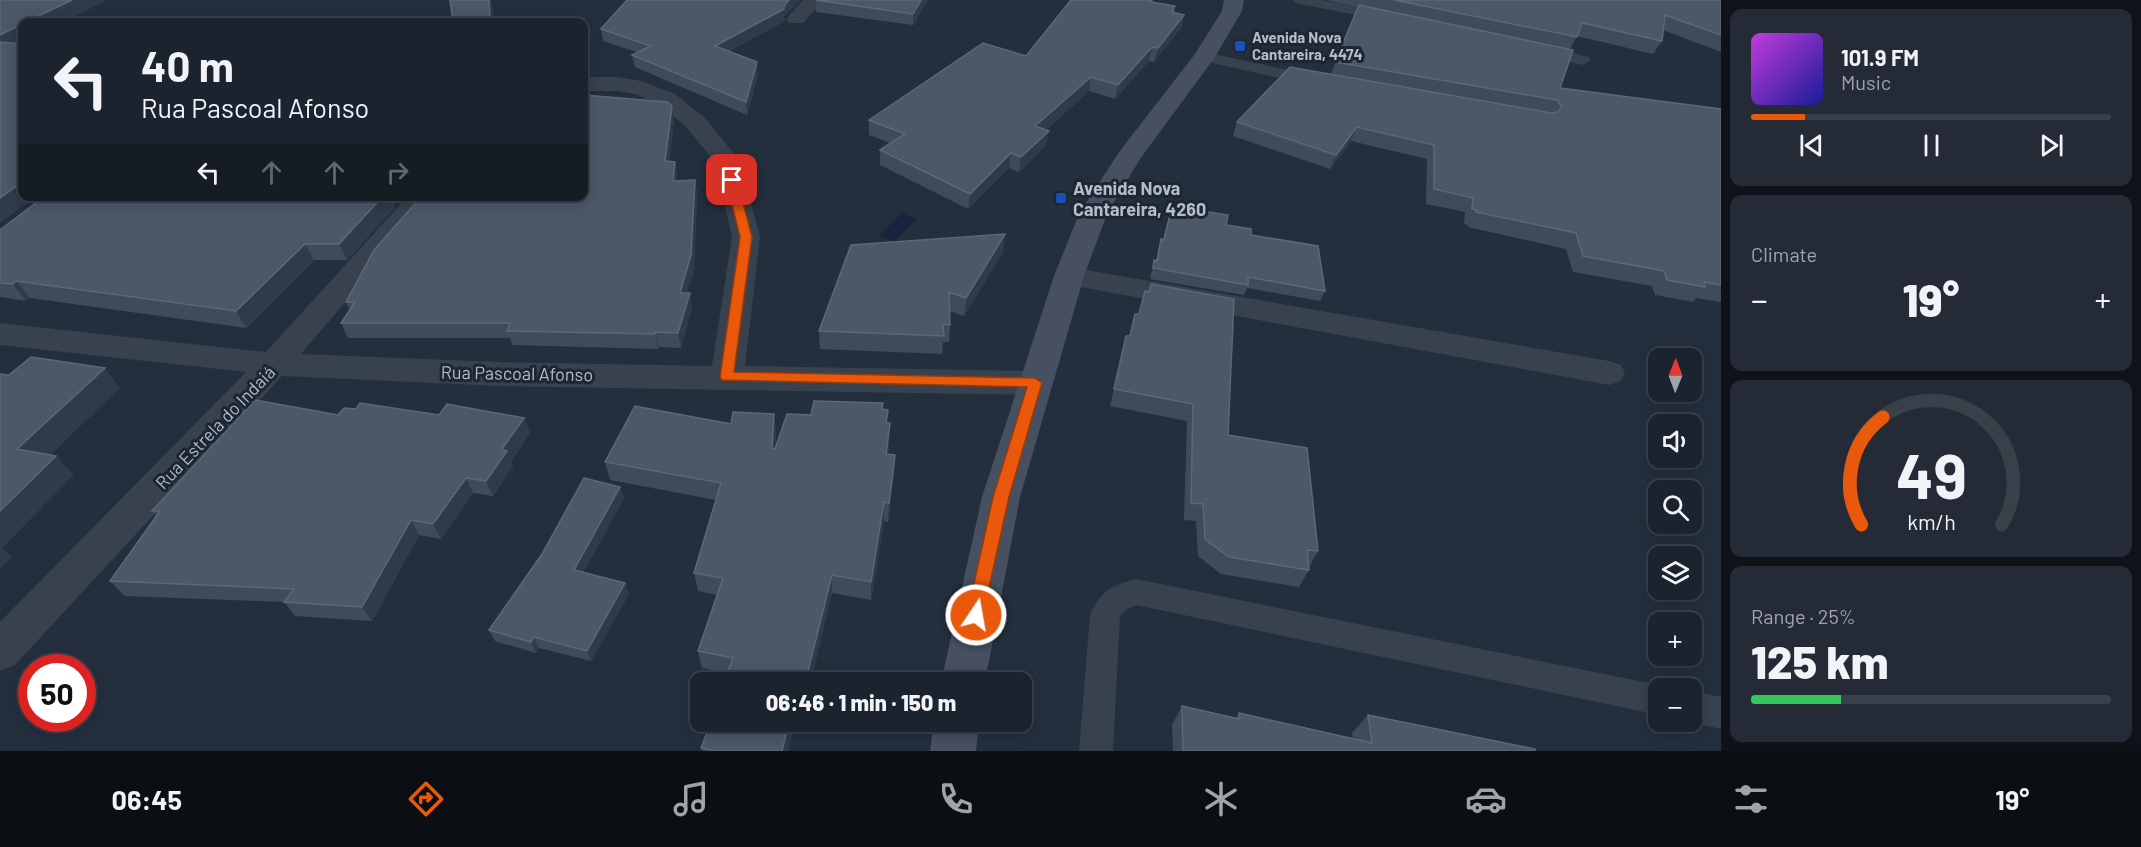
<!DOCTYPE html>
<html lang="en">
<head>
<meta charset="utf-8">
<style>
	:root { --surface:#1b232e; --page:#242b36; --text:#f1f3f6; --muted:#a0a4aa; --line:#39404a; --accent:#ea580c }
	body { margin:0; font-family:Barlow,sans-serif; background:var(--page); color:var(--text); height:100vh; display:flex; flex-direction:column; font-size:22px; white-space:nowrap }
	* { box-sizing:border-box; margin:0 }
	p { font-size:20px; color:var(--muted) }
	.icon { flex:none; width:33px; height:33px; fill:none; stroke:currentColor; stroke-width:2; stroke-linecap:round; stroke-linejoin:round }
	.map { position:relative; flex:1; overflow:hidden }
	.side { display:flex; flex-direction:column; gap:9px; padding:9px; background:#0f1319; width:420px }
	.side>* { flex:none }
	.guide { position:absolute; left:18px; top:18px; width:570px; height:183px; border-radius:12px; box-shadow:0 3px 15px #0003,0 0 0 2px var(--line); background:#1b232e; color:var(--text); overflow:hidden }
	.needle { width:39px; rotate:1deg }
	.buttons { position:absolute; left:1648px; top:348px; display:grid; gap:12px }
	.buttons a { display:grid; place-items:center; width:54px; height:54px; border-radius:12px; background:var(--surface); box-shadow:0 3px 15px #0003,0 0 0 2px var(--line); font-size:30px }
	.speed { position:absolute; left:18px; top:654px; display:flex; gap:12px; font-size:30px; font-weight:700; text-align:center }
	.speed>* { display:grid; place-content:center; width:78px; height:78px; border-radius:50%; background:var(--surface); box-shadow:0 3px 15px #0003,0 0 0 2px var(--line); line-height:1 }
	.speed .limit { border:9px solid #d22; background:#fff; color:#111 }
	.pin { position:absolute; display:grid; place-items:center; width:51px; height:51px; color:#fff; margin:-26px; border-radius:12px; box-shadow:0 3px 9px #0006 }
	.me { position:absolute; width:66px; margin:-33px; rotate:12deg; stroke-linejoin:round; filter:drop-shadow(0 0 4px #0008) }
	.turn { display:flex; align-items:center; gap:21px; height:126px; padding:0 24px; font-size:27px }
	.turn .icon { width:78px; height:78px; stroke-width:2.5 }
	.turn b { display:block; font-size:42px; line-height:51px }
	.lanes { display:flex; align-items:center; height:57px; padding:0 24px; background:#0003; justify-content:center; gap:30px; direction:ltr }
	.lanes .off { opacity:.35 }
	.big { font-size:45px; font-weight:800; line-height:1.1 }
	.side .widget { flex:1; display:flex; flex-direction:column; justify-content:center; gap:9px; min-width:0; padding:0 21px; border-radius:12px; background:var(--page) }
	.side .dial { align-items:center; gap:0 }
	.dial svg { height:156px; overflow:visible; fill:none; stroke:var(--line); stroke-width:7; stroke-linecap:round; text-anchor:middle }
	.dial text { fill:var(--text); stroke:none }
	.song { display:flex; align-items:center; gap:18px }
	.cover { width:72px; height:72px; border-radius:9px; background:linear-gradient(135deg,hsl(290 70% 55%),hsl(240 70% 35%)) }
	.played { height:6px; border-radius:3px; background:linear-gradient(90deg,var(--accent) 15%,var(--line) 15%) }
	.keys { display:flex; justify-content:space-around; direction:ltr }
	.heat { display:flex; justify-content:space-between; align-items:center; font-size:33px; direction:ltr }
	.charge { height:9px; border-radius:4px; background:linear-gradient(90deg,#34c759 25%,var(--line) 0) }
	.trip { position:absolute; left:690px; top:672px; width:342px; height:60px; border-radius:12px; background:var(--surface); box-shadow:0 3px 15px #0003,0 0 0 2px var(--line); font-weight:800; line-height:60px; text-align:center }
	.tab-bar { display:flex; height:96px; justify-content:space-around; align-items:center; background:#0b0e12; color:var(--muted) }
	.tab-bar .icon { width:42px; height:42px }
	.tab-bar .current { color:var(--accent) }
	.tab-bar b { font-size:27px; color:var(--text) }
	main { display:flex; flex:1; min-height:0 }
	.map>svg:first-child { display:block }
	.water { fill:#17263c }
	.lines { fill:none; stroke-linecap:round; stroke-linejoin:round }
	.service { fill:#38414e; fill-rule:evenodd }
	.minor { fill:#38414e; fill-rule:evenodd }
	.secondary { fill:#465061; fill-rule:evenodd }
	.wall { fill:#3f4b5c }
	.shaded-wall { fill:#2f3b4b }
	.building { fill:#4b5868; stroke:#5c6777; stroke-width:1.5 }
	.route { fill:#ea580c; stroke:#983908; stroke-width:1.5 }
	.transit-dot { fill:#1a4fb4; stroke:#1d2633; stroke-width:2 }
	.labels { text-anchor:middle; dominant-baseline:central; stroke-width:6; stroke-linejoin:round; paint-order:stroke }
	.far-poi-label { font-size:15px; font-weight:bold; fill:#b4bcc9; stroke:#1d2633; text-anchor:start }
	.poi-label { font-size:18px; font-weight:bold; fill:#b4bcc9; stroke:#1d2633; text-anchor:start }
	.street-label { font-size:18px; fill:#b4bcc9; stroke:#1d2633 }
</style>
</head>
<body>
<main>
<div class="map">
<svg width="1721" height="751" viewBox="0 0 1721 751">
	<rect width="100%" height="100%" fill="#242f3e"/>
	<path class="water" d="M902,213L917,219L894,242L879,236Z"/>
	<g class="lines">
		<path class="service" d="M1292,0H1322L1388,13L1395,17L1388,21L1299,4Z
			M1539,45L1589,57L1591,60L1583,65L1533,53L1531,50L1533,47Z
			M1204,52L1316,76L1324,81L1316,86L1198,60L1196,57Z
			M1136,579L1659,685L1669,688H1659V715L1136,605L1127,609L1120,616L1113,751H1079L1090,615C1101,591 1110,586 1136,579Z
			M1692,691L1721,697V729L1689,722H1692Z"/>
		<path class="minor" d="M803,0H824L803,23H789L786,19Z
			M584,77H617L641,81L675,94L705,118L740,161L760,237L745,366L1035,371L1047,375L1052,383L1047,391L1035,395L500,386L282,376L15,665L0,671V622L246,372L0,345V323L266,352L408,196H436L301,354L500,362L712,366L732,237L715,162L687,128L659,104L635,94L617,91H584Z
			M1069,267L1609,361L1621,365L1625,373L1621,381L1609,385L1059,283L1054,276L1059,269Z"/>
		<path class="secondary" d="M1224,0H1244L1242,11L1215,57L1140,159L1107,214L1084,276L1020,497L985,682H941L982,497L1054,276L1079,214L1119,152L1195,54L1222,11Z
			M934,722H979L976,751H930Z"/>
	</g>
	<path class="wall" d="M816,0H928L913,25L816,12Z
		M1326,0H1721V52L1663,30L1662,41L1653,54L1577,36L1570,49L1560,88L1721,109V302L1696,298L1693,302L1655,295L1652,286L1573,272L1566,249L1468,227V225L1464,224L1465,212L1426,204L1427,159L1351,141L1330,169L1233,136L1237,122L1331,74L1358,7Z
		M1154,3L1175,6L1174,12L1184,15L1181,28L1154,62L1149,61L1115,99L1089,91L1046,130V145L1019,172L1009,168L968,209L880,165V150L890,143L869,135V120Z
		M784,17L785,21L729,51L758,75L747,115L635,67L632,55L637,52L603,41L601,29Z
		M674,120L669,162H675L677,176L676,181L695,180L697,194L694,270L687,293L692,308L681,348L659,347L658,349L512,345L510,338H348L341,323L350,310L346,302L447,200Z
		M45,196H391L395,207L347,260H314L246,328L30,298L26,301L0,297V230Z
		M1172,206L1226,225L1251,235L1325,291L1320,301L1247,288L1244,295L1150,279L1154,260L1156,261L1161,239L1163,240Z
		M1003,252L964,316L950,311V325L949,342H943L942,354L820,349L819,331Z
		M1151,284L1228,435L1318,551L1309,567V570L1299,587L1221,574L1198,556L1196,521L1184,520L1187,421L1110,406L1126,336H1129L1135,314H1139L1145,291L1149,292Z
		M883,409L888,410L887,423L889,442L888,454L894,473L888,522L884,521L871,600L832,593L813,672L821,674L822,682H724L727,673L702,668L698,651L717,595L698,591L694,573L716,500L610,480L605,462L731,424L774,414L776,433L775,448L811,415Z
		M338,415H439L524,418L530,433L511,461L513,466L493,496L473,493L441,539L419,535L372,621L295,616L284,602L125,596L110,581L157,516L152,511Z
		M620,487L624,498L583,573L629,594L591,661L539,648L536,653L495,641L489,630Z
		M1182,706L1236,718L1239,713L1353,739L1352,733L1368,715L1535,751H1173L1172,725Z
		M711,722H815L813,733L793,730L788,751H702L701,748Z"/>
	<path class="shaded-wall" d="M72,0H104L105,1L63,22H26Z
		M489,0H491L493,9L494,22H490Z
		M789,0H801L784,17L785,21L716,58L715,46L784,6Z
		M921,0H928L913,25V14Z
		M1184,15L1181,28L1154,62L1158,48Z
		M22,24V43L0,54V35Z
		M1152,47L1149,61L1115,99L1118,85Z
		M757,62L758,75L747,115L746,102Z
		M1091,77L1089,91L1033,141L1035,126Z
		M672,106L674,120L667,176L665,161Z
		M1357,127L1351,141L1330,169L1336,155Z
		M1049,131L1046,145L1019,172L1021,157Z
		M1011,153L1009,168L968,209L970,194Z
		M675,162L677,176L675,195L673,181Z
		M695,180L697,194L694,270L683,308L680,293Z
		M22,182V196H36L0,223V198Z
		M383,196H391L395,207L347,260L339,244Z
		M1005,234L1003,252L964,316L966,298Z
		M305,244L314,260L246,328L236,311Z
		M16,281L30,298L26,301L13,284Z
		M690,293L692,308L681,348L678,333Z
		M655,332L659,347L658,349L655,334Z
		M105,368L120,388L36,469L17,449Z
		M774,414L776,433L773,467L772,448Z
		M524,418L530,433L511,461L513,466L493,496L486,481L502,449Z
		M890,423L889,442L885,472L886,454Z
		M895,455L894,473L888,522L889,503Z
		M56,456L74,475L2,548L12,557L0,569V511Z
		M466,478L473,493L441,539L433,524Z
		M620,487L624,498L578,582L574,570Z
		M884,502V521L871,600V582Z
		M411,520L419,535L372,621L362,607Z
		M832,575V593L811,682L808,671Z
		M625,583L629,594L591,661L587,651Z
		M534,637L539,648L536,653L531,642Z
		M789,722H792L793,730L788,751H782Z
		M812,722H815L813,733Z"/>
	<path class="building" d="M0,0H72L26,22H22V24L0,35Z
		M450,0H489L490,22H453Z
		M627,0H789L784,6V9L715,46L757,62L746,102L632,55L651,46L601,29Z
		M816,0H921L913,14Z
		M1071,0H1152L1151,2L1175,6L1172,12L1184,15L1158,48L1152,47L1118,85L1091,77L1035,126L1049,131L1021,157L1011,153L970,194L880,150L905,134L869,120L983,43L1026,56Z
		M1394,0H1721V35L1665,15L1662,41L1582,23L1577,37Z
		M1359,5L1573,50L1560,88L1721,109V285L1704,282L1705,287L1667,280L1664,271L1583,256L1576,233L1476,212L1477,210L1472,209L1473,198L1434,189V145L1357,127L1336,155L1237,122L1290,67L1551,113L1558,112L1562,107L1557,100L1335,62Z
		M0,42L22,44V182L0,198Z
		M584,95L667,102L672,106L665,161L675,162L673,181L695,180L691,255L680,293H690L678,333L655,332V334L507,331L510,323H341L355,302H346L374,250L420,198L447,200L450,196H584Z
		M45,196H383L339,244H305L236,311L16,281L13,284L0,283V230Z
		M1172,206L1228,215L1226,225L1251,229V235L1318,246L1325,291L1248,277V285L1153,268L1154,260L1157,261L1161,239L1164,240Z
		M1005,234L966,298L949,292L950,325L943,324L944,336L819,331L851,245Z
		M1151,284L1234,299L1228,435L1307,448L1318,551L1307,550L1309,570L1229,557L1205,539L1203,504L1191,503L1193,404L1114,389L1126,336H1130L1135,314H1139L1145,291L1149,292Z
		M31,357L105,368L17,449L56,456L0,511V374L9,375Z
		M255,400L338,415L344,408L356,409L360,403L439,415L447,404L524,418L502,449L507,451L486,481L466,478L433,524L411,520L362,607L284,602L294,589L110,581L160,511H152Z
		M814,401L883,403L882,409L888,410L886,423H890L886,454L895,455L889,503L884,502L871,582L832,575L808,671L821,674L819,682H724L733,658L698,651L723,578L694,573L721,483L605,462L635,406L731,424L733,412L774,414L772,448L775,449L787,414L811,415Z
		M584,478L620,487L574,570L625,583L587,651L534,637L531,642L489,630L542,554Z
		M1182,706L1239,719V713L1372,743L1368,715L1535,749V751H1183Z
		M711,722H789L782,751H716L701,748Z"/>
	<path class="route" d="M732,177L737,180L752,237L734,372L1035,378L1042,383L1009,497L982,620L976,622L970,620L967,615L993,497L1027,387L722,380L720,377L740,237L726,180Z"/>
	<g class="transit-dot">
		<rect x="1234" y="40" width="12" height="12" rx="3"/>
		<rect x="1055" y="192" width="12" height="12" rx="3"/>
	</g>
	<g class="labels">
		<g class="far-poi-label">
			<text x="1252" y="37">Avenida Nova<tspan x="1252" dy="17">Cantareira, 4474</tspan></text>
		</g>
		<g class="poi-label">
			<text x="1073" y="188">Avenida Nova<tspan x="1073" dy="21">Cantareira, 4260</tspan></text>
		</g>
		<g class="street-label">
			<text transform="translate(517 373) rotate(1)">Rua Pascoal Afonso</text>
			<text transform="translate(215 427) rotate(-46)">Rua Estrela do Indaiá</text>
		</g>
	</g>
</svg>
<div class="buttons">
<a><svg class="needle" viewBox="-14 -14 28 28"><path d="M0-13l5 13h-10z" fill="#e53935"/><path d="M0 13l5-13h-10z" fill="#a0a4aa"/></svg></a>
<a><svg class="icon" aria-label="sound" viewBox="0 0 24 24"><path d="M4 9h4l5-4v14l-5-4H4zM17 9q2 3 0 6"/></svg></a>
<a><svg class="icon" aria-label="search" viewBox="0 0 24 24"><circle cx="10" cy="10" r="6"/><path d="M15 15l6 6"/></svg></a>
<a><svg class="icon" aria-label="layers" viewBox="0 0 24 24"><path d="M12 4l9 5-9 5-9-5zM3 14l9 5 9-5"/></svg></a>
<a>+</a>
<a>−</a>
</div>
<div class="speed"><div class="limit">50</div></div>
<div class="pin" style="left:732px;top:180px;background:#d93025"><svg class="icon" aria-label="arrive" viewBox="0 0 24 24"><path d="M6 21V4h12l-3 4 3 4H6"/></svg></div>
<svg class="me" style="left:976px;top:615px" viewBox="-20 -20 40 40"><circle r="17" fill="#ea580c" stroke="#fff" stroke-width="3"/><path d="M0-11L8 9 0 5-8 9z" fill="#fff"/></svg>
<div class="trip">06:46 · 1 min · 150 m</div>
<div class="guide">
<div class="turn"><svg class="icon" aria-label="left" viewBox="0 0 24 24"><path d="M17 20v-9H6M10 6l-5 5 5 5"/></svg><div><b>40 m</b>Rua Pascoal Afonso</div></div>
<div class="lanes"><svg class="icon" aria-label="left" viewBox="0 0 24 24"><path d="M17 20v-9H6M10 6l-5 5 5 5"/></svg><svg class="icon off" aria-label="ahead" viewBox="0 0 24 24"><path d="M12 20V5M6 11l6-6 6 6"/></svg><svg class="icon off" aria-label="ahead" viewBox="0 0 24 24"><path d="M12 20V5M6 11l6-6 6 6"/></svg><svg class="icon off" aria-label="right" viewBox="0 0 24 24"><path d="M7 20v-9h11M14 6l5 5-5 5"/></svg></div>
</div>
</div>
<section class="side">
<div class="widget">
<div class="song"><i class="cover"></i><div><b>101.9 FM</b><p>Music</p></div></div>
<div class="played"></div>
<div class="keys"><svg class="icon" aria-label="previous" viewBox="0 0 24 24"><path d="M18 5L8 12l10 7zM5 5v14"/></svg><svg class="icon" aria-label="pause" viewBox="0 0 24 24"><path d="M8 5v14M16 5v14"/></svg><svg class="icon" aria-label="next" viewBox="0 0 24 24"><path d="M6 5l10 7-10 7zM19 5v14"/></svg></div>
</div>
<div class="widget"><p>Climate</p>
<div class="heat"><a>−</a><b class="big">19°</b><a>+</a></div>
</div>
<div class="widget dial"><svg viewBox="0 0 100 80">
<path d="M14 69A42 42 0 1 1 86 69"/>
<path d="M14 69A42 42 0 0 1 25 14" stroke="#ea580c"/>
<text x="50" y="56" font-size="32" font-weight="700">49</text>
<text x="50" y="72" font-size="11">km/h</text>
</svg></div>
<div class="widget"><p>Range · 25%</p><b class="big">125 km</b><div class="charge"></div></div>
</section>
</main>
<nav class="tab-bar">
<b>06:45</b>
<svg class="icon current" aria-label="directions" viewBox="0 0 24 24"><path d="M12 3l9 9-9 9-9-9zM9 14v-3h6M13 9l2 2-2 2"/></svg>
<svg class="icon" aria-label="music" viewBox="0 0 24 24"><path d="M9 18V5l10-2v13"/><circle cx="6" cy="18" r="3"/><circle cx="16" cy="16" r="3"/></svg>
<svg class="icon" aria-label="phone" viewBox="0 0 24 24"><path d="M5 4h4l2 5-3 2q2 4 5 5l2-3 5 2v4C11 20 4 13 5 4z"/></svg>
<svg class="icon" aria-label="climate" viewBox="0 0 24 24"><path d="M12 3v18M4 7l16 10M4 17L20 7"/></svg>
<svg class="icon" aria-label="car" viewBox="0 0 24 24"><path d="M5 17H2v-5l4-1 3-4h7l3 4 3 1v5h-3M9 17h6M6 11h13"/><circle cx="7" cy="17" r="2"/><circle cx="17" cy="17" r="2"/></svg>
<svg class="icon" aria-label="filters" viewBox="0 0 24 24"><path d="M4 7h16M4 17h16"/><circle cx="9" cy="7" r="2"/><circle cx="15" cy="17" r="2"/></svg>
<b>19°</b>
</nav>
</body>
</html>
